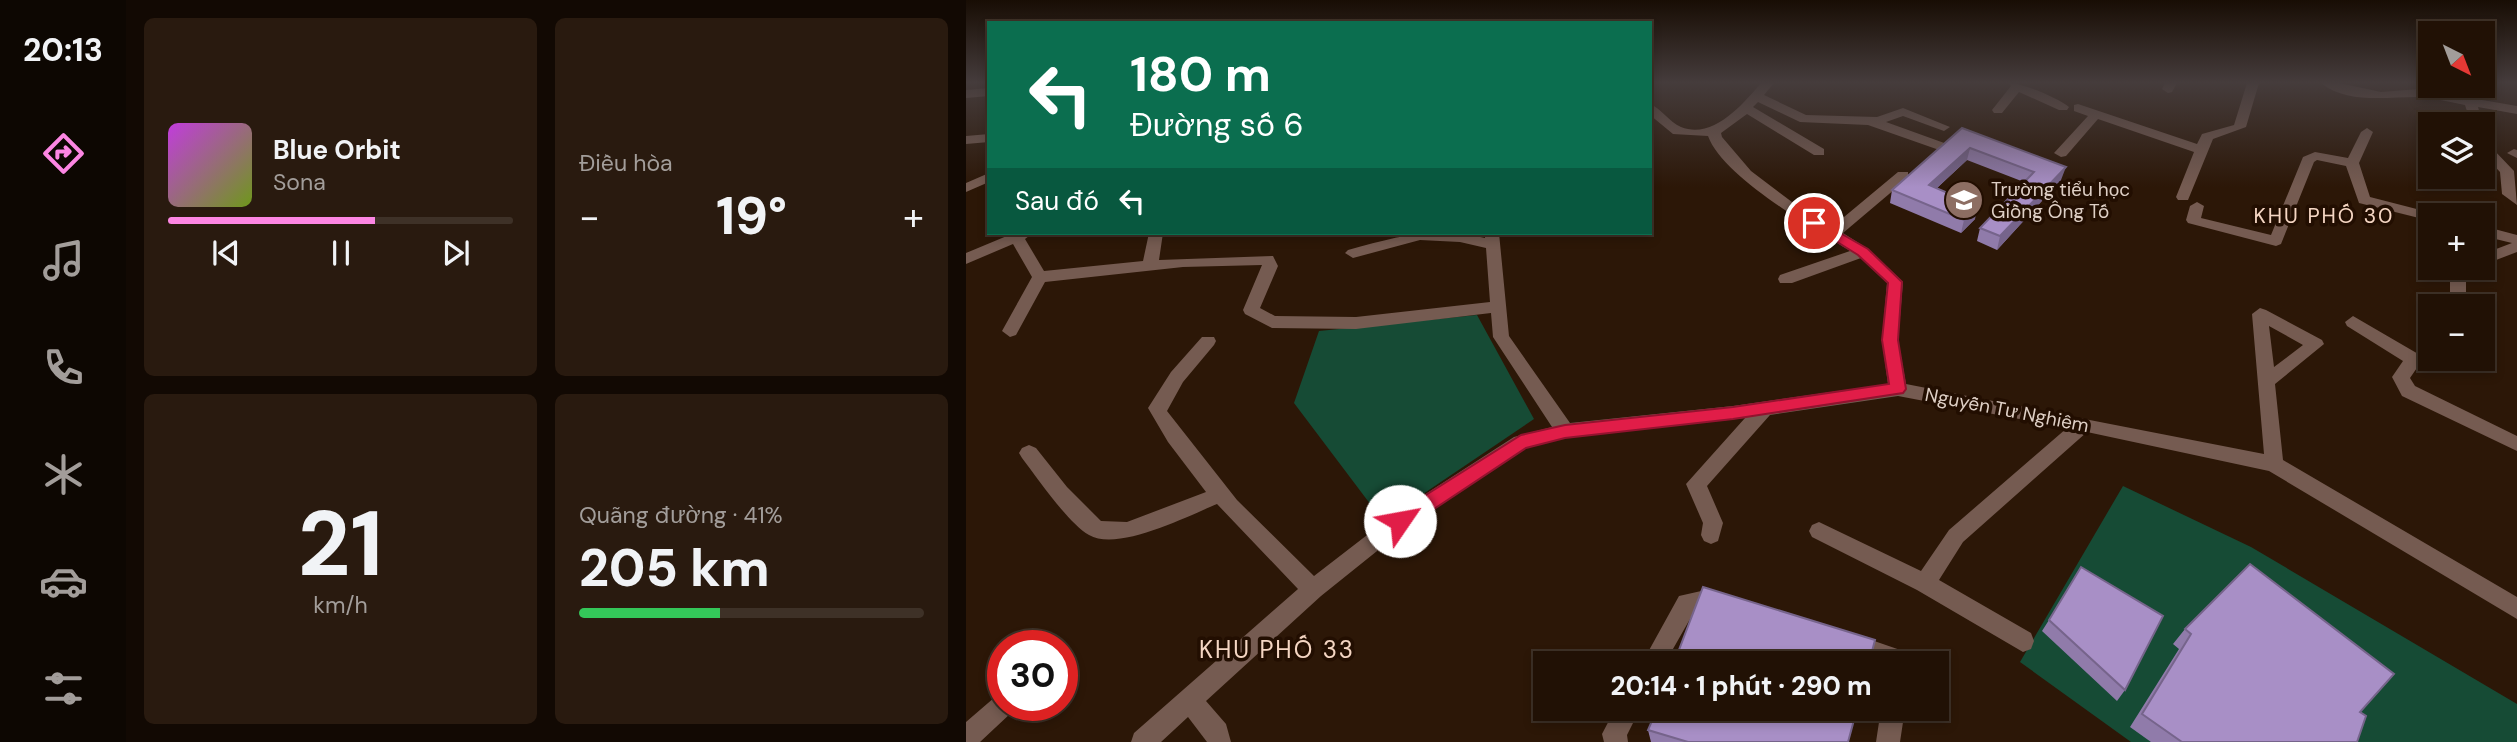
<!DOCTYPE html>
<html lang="vi">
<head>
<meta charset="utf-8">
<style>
	:root { --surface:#211105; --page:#291a0f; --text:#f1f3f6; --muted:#a29d9a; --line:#3e3127; --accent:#fc86e3 }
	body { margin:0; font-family:"DM Sans",sans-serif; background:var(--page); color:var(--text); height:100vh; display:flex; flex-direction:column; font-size:26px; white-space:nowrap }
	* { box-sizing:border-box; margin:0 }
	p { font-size:23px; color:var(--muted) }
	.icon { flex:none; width:38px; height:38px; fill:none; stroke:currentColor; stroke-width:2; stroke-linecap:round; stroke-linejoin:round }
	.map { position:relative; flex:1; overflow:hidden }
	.side { display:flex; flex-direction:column; gap:18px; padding:18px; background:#120903; width:840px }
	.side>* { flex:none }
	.top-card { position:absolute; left:21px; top:21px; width:665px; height:214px; border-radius:0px; box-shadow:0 4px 10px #0003,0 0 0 2px var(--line); background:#0b6e4f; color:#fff; overflow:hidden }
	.needle { width:46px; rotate:138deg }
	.tools { position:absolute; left:1452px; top:21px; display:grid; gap:14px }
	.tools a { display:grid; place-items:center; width:77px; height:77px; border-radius:0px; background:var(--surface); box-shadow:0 4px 10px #0003,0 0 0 2px var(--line); font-size:35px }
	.speed { position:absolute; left:21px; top:630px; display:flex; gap:14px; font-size:35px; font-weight:700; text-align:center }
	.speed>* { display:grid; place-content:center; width:91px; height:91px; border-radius:50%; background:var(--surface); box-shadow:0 4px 10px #0003,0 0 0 2px var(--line); line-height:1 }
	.speed .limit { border:10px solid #d22; background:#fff; color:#111 }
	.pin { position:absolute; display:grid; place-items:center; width:60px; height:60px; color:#fff; margin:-30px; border:4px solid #fff; border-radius:50%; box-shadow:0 2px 7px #0007 }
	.me { position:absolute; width:77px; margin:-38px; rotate:57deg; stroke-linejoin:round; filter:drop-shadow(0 0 5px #0008) }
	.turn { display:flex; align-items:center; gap:24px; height:147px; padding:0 28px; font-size:32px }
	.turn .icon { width:91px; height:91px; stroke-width:2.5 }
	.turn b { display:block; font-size:49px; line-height:60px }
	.then { display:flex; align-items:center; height:66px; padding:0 28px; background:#0003; gap:14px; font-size:26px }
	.big { font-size:52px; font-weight:800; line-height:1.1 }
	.side .widget { flex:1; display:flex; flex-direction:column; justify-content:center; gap:10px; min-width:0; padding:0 24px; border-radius:10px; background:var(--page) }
	.side .dial { align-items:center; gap:0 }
	.dial b { font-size:91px; line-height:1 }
	.song { display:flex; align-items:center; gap:21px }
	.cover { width:84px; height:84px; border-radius:10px; background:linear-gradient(135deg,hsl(290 70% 55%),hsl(80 70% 35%)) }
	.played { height:7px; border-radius:4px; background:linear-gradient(90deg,var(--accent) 60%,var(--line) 60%) }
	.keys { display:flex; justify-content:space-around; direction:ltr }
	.heat { display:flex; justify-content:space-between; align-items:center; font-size:38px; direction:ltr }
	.charge { height:10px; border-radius:5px; background:linear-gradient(90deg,#34c759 41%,var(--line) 0) }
	.side .tiles { flex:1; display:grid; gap:18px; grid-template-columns:repeat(2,1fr) }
	.trip { position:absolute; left:567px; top:651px; width:416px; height:70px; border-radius:0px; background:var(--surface); box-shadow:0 4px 10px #0003,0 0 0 2px var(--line); font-weight:800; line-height:70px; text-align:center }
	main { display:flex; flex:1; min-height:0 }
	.tabs { display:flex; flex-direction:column; width:126px; justify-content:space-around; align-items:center; background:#0d0702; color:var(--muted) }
	.tabs .icon { width:49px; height:49px }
	.tabs .on { color:var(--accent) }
	.tabs b { font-size:32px; color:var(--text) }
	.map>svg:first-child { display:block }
	.green { fill:#164b35 }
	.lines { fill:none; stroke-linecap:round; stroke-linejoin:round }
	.minor { fill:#755b51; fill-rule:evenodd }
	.wall { fill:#907baa }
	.shaded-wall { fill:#76648b }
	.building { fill:#a88fc6; stroke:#76648b; stroke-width:2 }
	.route { fill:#e11d48; stroke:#92132f; stroke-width:2 }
	.labels { text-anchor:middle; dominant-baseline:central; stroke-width:7; stroke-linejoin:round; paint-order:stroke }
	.poi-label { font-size:19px; fill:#decfc5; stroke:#220e01; text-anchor:start }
	.street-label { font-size:19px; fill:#decfc5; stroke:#220e01 }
	.neighbourhood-label { font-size:21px; letter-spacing:2px; fill:#f5d6c3; stroke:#220e01 }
	.near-neighbourhood-label { font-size:24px; letter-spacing:2px; fill:#f5d6c3; stroke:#220e01 }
</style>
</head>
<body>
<main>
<nav class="tabs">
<b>20:13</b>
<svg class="icon on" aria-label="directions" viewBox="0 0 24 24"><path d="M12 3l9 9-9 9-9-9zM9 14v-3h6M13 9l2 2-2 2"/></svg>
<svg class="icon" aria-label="music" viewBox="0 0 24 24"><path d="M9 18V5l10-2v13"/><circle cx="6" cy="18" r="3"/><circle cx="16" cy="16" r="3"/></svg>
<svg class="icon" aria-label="phone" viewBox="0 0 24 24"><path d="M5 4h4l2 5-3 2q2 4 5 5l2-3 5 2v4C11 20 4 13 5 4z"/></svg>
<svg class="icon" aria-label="climate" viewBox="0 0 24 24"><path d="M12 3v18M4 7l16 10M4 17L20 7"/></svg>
<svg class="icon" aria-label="car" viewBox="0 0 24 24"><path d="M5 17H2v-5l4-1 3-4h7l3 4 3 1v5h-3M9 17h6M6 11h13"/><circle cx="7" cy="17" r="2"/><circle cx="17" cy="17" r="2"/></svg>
<svg class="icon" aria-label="filters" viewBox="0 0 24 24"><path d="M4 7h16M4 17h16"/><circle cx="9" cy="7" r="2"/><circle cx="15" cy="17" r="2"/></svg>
</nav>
<section class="side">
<div class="tiles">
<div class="widget">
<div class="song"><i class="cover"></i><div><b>Blue Orbit</b><p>Sona</p></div></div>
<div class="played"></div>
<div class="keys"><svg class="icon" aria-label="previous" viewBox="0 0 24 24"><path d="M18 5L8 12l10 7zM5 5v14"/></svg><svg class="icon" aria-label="pause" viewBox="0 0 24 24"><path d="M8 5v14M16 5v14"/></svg><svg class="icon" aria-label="next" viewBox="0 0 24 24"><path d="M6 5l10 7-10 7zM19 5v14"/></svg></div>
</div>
<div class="widget"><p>Điều hòa</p>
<div class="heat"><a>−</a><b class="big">19°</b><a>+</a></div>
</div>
<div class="widget dial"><b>21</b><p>km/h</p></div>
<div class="widget"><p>Quãng đường · 41%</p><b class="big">205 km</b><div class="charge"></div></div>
</div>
</section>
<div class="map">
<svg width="1551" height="742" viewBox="0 0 1551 742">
	<rect width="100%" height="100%" fill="#2c1707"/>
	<path class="green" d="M511,315L568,419L417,521L328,403L353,331Z
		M1157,486L1285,547L1551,704V742H1165L1054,662Z"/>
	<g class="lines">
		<path class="minor" d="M795,83H808L798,95L840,115L911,117L937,108L984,127L978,131L937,116L920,122L981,144V150L976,151L902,125L834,122L792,102L787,107L858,149V155H848L781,114L755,133L756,137L785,171L834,208L866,227L932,172H942V178L877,233L902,249L937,282L932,340L940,384L1298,454L1286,314L1294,308L1300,310L1356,340L1358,344L1309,384L1317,460L1551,597V619L1303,471L1121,432L997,542L973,580L1065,633L1068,641L1065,649L1057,652L951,590L846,537L843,531L846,525L853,522L955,571L983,530L1101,428L932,396L804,415L741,486L757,523L752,541L745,544L738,541L735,535L737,523L720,484L779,418L599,438L560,448L441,527L355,596L240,701L260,724L265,742H241L222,717L195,742H165L168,733L332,589L251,504C222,516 152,552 123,535C102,523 72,479 56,458L53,453L56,448L63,445L70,448L101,487L135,521L161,522L240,492L202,442L182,408L205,372L236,337H248L250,341L248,345L217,382L201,411L271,500L348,576L427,515L548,437L586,427L527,337L525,313L390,329L306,328L279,314L277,310L296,265L217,267L79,282L50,335L44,337L36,331L66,277L47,244L0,264V253L48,233H67L59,239L78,271L177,261L183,233H197L193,260L307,256L312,266L294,308L309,316L390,317L524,302L520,248L494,242L454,240L387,258L379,253L382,250C432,236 467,226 519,238V233H533L543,336L604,423L767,406L922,384L916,340L921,283L895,258L826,283H814L812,279L814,275L884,251C847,228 757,177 742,136L707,134L684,115V104C696,109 703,122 715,127C747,140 777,104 795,83ZM1303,326L1337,345L1308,367Z
			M1043,83C1057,83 1092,98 1103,107L1101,110H1093L1053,92L1036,113H1028L1026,110L1045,86Z
			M1199,83H1211L1206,92L1202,93L1196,89Z
			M1281,83H1293L1280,127L1247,139L1222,200H1212L1210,197L1228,152L1132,119L1100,156L1095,157L1088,153L1122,116L1108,111V105L1112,104L1231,144L1236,134L1268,125Z
			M1355,83H1373L1415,92L1453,89L1551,106V114L1512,107L1517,124H1505L1499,105C1483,102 1466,97 1450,97C1420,97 1381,104 1355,83Z
			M23,88V96L0,98V90Z
			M1401,128L1407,132L1393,163L1404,197L1470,214L1465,215V221L1393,203L1380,166L1351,160L1348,162L1315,244L1310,246L1222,223L1220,220L1224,206L1231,202L1238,206L1235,218L1305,235L1337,157L1349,152L1382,158L1395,132Z
			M23,134V142L0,144V136Z
			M1517,137L1522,138L1526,148L1548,171L1551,205L1536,194L1534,172L1517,154Z
			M1548,149L1551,150V158L1541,153Z
			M23,173V182L0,192V183Z
			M1517,226L1551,235V252L1517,265V254L1546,243L1517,236Z
			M1495,268H1512L1500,282V306H1484V281Z
			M1387,316L1454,355L1457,359L1444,378L1449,386L1551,436V451L1436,396L1426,377L1437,361L1381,326L1379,322Z
			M744,589L763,595L766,602L763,609C752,613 740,610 728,612L699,663H676L713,596Z
			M885,633L943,653L946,663H910L877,652L874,644L877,636Z
			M37,662V689L29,686L22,675L26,667Z
			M37,693V705H49L45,713L14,742H0V722L29,697Z
			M649,709H674L661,735L662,742H638L636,734Z
			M915,709H939L934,742H910Z"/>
	</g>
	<path class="wall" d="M996,128L1095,180L1031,250L1011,241L1014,228L1058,182L1001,160L971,188L1009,219L995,233L924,203L926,190Z
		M1083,620L1159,690L1151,701L1076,631Z
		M1219,629L1394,712L1391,742H1185L1164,727L1213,649L1207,644Z
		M682,730L882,742H685Z"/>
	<path class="shaded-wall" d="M1004,148L1001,160L960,198L963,185Z
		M1100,167L1095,180L1031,250L1034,236Z
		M1012,206L1009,219L995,233L998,220Z"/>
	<path class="building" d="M996,128L1100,167L1034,236L1014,228L1068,172L1004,148L963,185L1012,206L998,220L926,190Z
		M1284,564L1428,674L1394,712L1400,716L1391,742H1216L1176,714L1225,634L1219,629Z
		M1115,567L1197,616L1159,690L1083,620Z
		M737,587L909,640L903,663H708Z
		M691,709H891L882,742H722L682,730Z"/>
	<linearGradient id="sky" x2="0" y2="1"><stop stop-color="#180d04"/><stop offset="0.44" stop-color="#453c3c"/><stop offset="1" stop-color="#453c3c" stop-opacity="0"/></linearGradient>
	<rect width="1551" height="187" fill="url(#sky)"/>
	<path class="route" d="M848,218L902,249L936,282L932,340L940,389L937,393L767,419L599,438L560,448L441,527L434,529L428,527L425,521L428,515L555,435L599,425L767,407L923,384L916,340L922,283L892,255L844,225V220Z"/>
	<defs>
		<symbol id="school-disc" viewBox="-11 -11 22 22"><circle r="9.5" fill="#8d6e63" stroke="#220e01"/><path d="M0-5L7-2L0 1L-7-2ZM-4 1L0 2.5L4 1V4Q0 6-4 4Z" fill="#fff"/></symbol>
	</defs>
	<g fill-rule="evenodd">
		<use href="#school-disc" x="976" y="178" width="44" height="44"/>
	</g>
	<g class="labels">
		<g class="poi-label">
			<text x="1025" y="189">Trường tiểu học<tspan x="1025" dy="22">Giồng Ông Tố</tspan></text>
		</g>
		<g class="street-label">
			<text transform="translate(1041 410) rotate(11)">Nguyễn Tư Nghiêm</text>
		</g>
		<g class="neighbourhood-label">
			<text x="1358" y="216">KHU PHỐ 30</text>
		</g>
		<g class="near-neighbourhood-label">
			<text x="311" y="649">KHU PHỐ 33</text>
		</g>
	</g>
</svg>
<div class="tools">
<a><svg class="needle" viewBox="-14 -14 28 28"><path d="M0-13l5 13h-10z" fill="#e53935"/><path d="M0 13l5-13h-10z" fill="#a29d9a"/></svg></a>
<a><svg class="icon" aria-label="layers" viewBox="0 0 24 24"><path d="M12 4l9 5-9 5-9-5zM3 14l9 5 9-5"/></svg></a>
<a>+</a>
<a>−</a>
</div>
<div class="speed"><div class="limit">30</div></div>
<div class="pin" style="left:848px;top:223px;background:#d93025"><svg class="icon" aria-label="arrive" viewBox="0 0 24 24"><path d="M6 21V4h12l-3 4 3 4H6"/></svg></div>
<svg class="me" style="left:434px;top:521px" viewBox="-20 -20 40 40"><circle r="19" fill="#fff"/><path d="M0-13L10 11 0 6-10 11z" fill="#e11d48"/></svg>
<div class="trip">20:14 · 1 phút · 290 m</div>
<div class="top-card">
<div class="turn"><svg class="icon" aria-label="left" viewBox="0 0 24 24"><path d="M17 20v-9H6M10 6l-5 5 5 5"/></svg><div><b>180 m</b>Đường số 6</div></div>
<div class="then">Sau đó<svg class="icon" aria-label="left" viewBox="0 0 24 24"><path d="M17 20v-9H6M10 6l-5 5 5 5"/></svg></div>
</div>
</div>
</main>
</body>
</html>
